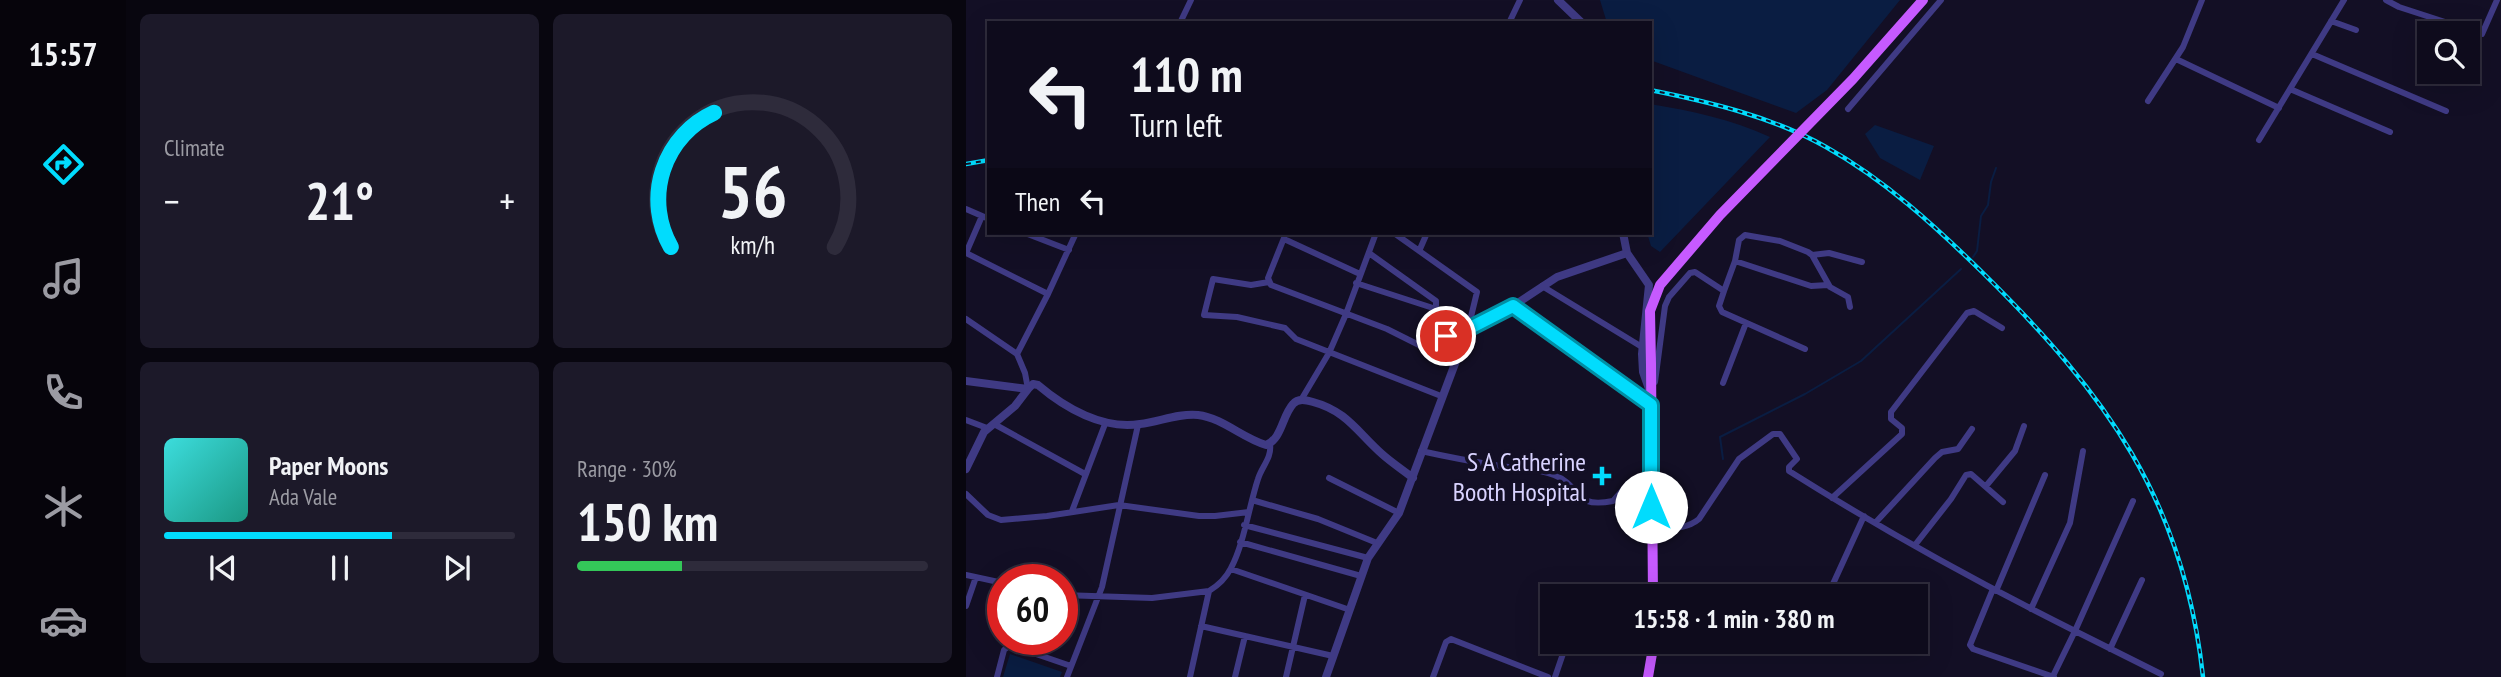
<!DOCTYPE html>
<html lang="en">
<head>
<meta charset="utf-8">
<style>
	:root { --surface:#0e0b1c; --page:#1c1929; --text:#f1f3f6; --muted:#9b9ba3; --line:#2e2b3b; --accent:#01dcfd }
	body { margin:0; font-family:"PT Sans Narrow",sans-serif; background:var(--page); color:var(--text); height:100vh; display:flex; flex-direction:column; font-size:26px; white-space:nowrap }
	* { box-sizing:border-box; margin:0 }
	p { font-size:23px; color:var(--muted) }
	.icon { flex:none; width:38px; height:38px; fill:none; stroke:currentColor; stroke-width:2; stroke-linecap:round; stroke-linejoin:round }
	.map { position:relative; flex:1; overflow:hidden }
	.sheet { display:flex; flex-direction:column; gap:14px; padding:14px; background:#08060f; width:840px }
	.sheet>* { flex:none }
	.hud { position:absolute; left:21px; top:21px; width:665px; height:214px; border-radius:0px; box-shadow:0 7px 28px #0002,0 0 0 2px var(--line); background:#0e0b1c; color:var(--text); overflow:hidden }
	.controls { position:absolute; left:1451px; top:21px; display:grid; gap:14px }
	.controls a { display:grid; place-items:center; width:63px; height:63px; border-radius:0px; background:var(--surface); box-shadow:0 7px 28px #0002,0 0 0 2px var(--line); font-size:35px }
	.speed { position:absolute; left:21px; top:564px; display:flex; gap:14px; font-size:35px; font-weight:700; text-align:center }
	.speed>* { display:grid; place-content:center; width:91px; height:91px; border-radius:50%; background:var(--surface); box-shadow:0 7px 28px #0002,0 0 0 2px var(--line); line-height:1 }
	.speed .limit { border:10px solid #d22; background:#fff; color:#111 }
	.pin { position:absolute; display:grid; place-items:center; width:60px; height:60px; color:#fff; margin:-30px; border:4px solid #fff; border-radius:50%; box-shadow:0 2px 7px #0007 }
	.me { position:absolute; width:77px; margin:-38px; rotate:0deg; stroke-linejoin:round; filter:drop-shadow(0 0 5px #0008) }
	.turn { display:flex; align-items:center; gap:24px; height:147px; padding:0 28px; font-size:32px }
	.turn .icon { width:91px; height:91px; stroke-width:2.5 }
	.turn b { display:block; font-size:49px; line-height:60px }
	.then { display:flex; align-items:center; height:66px; padding:0 28px; background:#0003; gap:14px; font-size:26px }
	.big { font-size:52px; font-weight:700; line-height:1.1 }
	.sheet .card { flex:1; display:flex; flex-direction:column; justify-content:center; gap:10px; min-width:0; padding:0 24px; border-radius:10px; background:var(--page) }
	.sheet .dial { align-items:center; gap:0 }
	.dial svg { height:182px; overflow:visible; fill:none; stroke:var(--line); stroke-width:7; stroke-linecap:round; text-anchor:middle }
	.dial text { fill:var(--text); stroke:none }
	.song { display:flex; align-items:center; gap:21px }
	.cover { width:84px; height:84px; border-radius:10px; background:linear-gradient(135deg,hsl(180 70% 55%),hsl(170 70% 35%)) }
	.played { height:7px; border-radius:4px; background:linear-gradient(90deg,var(--accent) 65%,var(--line) 65%) }
	.keys { display:flex; justify-content:space-around; direction:ltr }
	.heat { display:flex; justify-content:space-between; align-items:center; font-size:38px; direction:ltr }
	.charge { height:10px; border-radius:5px; background:linear-gradient(90deg,#34c759 30%,var(--line) 0) }
	.sheet .tiles { flex:1; display:grid; gap:14px; grid-template-columns:repeat(2,1fr) }
	.trip { position:absolute; left:574px; top:584px; width:388px; height:70px; border-radius:0px; background:var(--surface); box-shadow:0 7px 28px #0002,0 0 0 2px var(--line); font-weight:700; line-height:70px; text-align:center }
	main { display:flex; flex:1; min-height:0 }
	.dock { display:flex; flex-direction:column; width:126px; justify-content:space-around; align-items:center; background:#06040b; color:var(--muted) }
	.dock .icon { width:49px; height:49px }
	.dock .on { color:var(--accent) }
	.dock b { font-size:32px; color:var(--text) }
	.map>svg:first-child { display:block }
	.water { fill:#0a1d42 }
	.lines { fill:none; stroke-linecap:round; stroke-linejoin:round }
	.stream { stroke:#0a1d42; stroke-width:2 }
	.minor { stroke:#3f3a84; stroke-width:6 }
	.tertiary { stroke:#3f3a84; stroke-width:8 }
	.primary { stroke:#c65aff; stroke-width:10 }
	.rail-casing { stroke:#01dcfd; stroke-width:4.5 }
	.rail { stroke:#130f25; stroke-width:2; stroke-dasharray:5; stroke-linecap:butt }
	.primary-bridge { stroke:#c65aff; stroke-width:10 }
	.route-casing { stroke:#018fa4; stroke-width:18 }
	.route { stroke:#01dcfd; stroke-width:12 }
	.poi-dot { fill:#01dcfd; stroke:#130f25; stroke-width:2.5 }
	.labels { text-anchor:middle; dominant-baseline:central; stroke-width:7; stroke-linejoin:round; paint-order:stroke }
	.poi-label { font-size:26px; fill:#d9d3ff; stroke:#130f25; text-anchor:end }
</style>
</head>
<body>
<main>
<nav class="dock">
<b>15:57</b>
<svg class="icon on" aria-label="directions" viewBox="0 0 24 24"><path d="M12 3l9 9-9 9-9-9zM9 14v-3h6M13 9l2 2-2 2"/></svg>
<svg class="icon" aria-label="music" viewBox="0 0 24 24"><path d="M9 18V5l10-2v13"/><circle cx="6" cy="18" r="3"/><circle cx="16" cy="16" r="3"/></svg>
<svg class="icon" aria-label="phone" viewBox="0 0 24 24"><path d="M5 4h4l2 5-3 2q2 4 5 5l2-3 5 2v4C11 20 4 13 5 4z"/></svg>
<svg class="icon" aria-label="climate" viewBox="0 0 24 24"><path d="M12 3v18M4 7l16 10M4 17L20 7"/></svg>
<svg class="icon" aria-label="car" viewBox="0 0 24 24"><path d="M5 17H2v-5l4-1 3-4h7l3 4 3 1v5h-3M9 17h6M6 11h13"/><circle cx="7" cy="17" r="2"/><circle cx="17" cy="17" r="2"/></svg>
</nav>
<section class="sheet">
<div class="tiles">
<div class="card"><p>Climate</p>
<div class="heat"><a>−</a><b class="big">21°</b><a>+</a></div>
</div>
<div class="card dial"><svg viewBox="0 0 100 80">
<path d="M14 69A42 42 0 1 1 86 69"/>
<path d="M14 69A42 42 0 0 1 33 10" stroke="#01dcfd"/>
<text x="50" y="56" font-size="32" font-weight="700">56</text>
<text x="50" y="72" font-size="11">km/h</text>
</svg></div>
<div class="card">
<div class="song"><i class="cover"></i><div><b>Paper Moons</b><p>Ada Vale</p></div></div>
<div class="played"></div>
<div class="keys"><svg class="icon" aria-label="previous" viewBox="0 0 24 24"><path d="M18 5L8 12l10 7zM5 5v14"/></svg><svg class="icon" aria-label="pause" viewBox="0 0 24 24"><path d="M8 5v14M16 5v14"/></svg><svg class="icon" aria-label="next" viewBox="0 0 24 24"><path d="M6 5l10 7-10 7zM19 5v14"/></svg></div>
</div>
<div class="card"><p>Range · 30%</p><b class="big">150 km</b><div class="charge"></div></div>
</div>
</section>
<div class="map">
<svg width="1535" height="677" viewBox="0 0 1535 677">
	<rect width="100%" height="100%" fill="#130f25"/>
	<path class="water" d="M634,0H934L861,90L830,113L684,60V23H641Z
		M684,104C726,111 765,119 804,137L694,252L685,246L681,233H684Z
		M909,125L968,146L954,180L914,158L899,134Z
		M44,654L96,672L94,677H37Z"/>
	<g class="lines">
		<path class="stream" d="M1007,257L1011,251L1015,216L1022,205L1025,182L1030,168
			M757,459L754,437L839,394L895,361L995,269"/>
		<path class="minor" d="M1420,0L1433,7L1516,34L1531,0
			M1365,21L1390,30
			M214,23L225,0
			M543,23L554,0
			M1346,54L1480,111
			M1210,59L1313,108
			M1324,89L1424,132
			M1182,101L1217,47L1236,0
			M882,109L975,0
			M1293,140L1378,0
			M0,209L23,219
			M59,233L103,250
			M320,233L302,278L305,285L421,329L457,347L461,348L480,336L496,343
			M428,233L511,292L502,329
			M318,239L394,274
			M454,249L461,233
			M0,253L82,294
			M0,253L16,216
			M846,255L863,253L896,262
			M769,261L773,240L779,235L814,241L842,252L846,255L864,287L882,297L884,307
			M303,282L285,285L247,279L238,315L271,317L319,328L330,339L475,396
			M390,283L470,309V301L403,253
			M576,286L676,347
			M758,291L753,306L756,312L839,349
			M547,306L685,405
			M0,319L51,354
			M689,382L699,306L703,297L724,273L729,272L758,291L769,261L845,286L862,285
			M757,383L780,323
			M62,389L59,373L51,354L82,294L110,233
			M335,400L363,353L380,314L410,233
			M0,420L21,428
			M28,424L119,474
			M455,451C482,457 508,462 535,466C553,469 571,468 588,475C617,486 605,509 647,501L663,483L685,484
			M363,478L433,513
			M1020,486L1049,451L1058,426
			M0,494L22,515L35,520L81,516L153,505L233,516H249L283,512
			M866,498L936,434V428L925,419V412L1001,313L1008,311L1036,328
			M286,500L352,519L411,543
			M1167,501L1109,631L1195,674
			M106,511L139,424
			M910,522L969,458L976,452L992,449L1006,429
			M278,525L402,558
			M686,529C702,528 720,530 733,519L773,459L807,434H814L831,459L823,467V471C915,529 1011,582 1109,631L1087,676
			M274,542L395,576
			M949,545L985,499L1000,475L1005,474L1037,502
			M265,569L384,610
			M0,575L37,583
			M1027,589L1004,645L1007,649L1088,677
			M1030,591L1079,475
			M96,595L186,598L243,591
			M861,597L898,516
			M0,606L10,577
			M1065,609L1104,523L1117,451
			M235,626L367,656
			M1144,649L1176,580
			M31,677L38,650L44,645L105,666
			M101,677L136,587L172,425
			M224,677L243,591C253,585 260,578 265,568C278,544 283,506 292,479C296,466 306,458 304,444
			M269,677L279,636
			M320,677L339,595
			M467,677L480,642L485,639L582,677
			M589,677L601,642"/>
		<path class="tertiary" d="M592,0L616,23
			M657,233L661,253L683,285L676,354L677,372L683,389
			M0,381L62,389L67,384L72,385C99,408 137,430 174,424C193,422 212,413 232,415C257,418 276,438 300,445C316,439 316,416 327,404C332,398 340,400 347,402C381,411 392,433 416,454C426,463 437,470 447,478
			M0,469L18,432L49,406L62,389
			M360,677L402,558L433,513L502,329L547,306L591,277L661,253"/>
		<path class="primary" d="M685,365L687,597
			M682,677L688,642"/>
		<defs>
			<path id="rail" d="M684,90C744,102 807,117 860,147C919,180 969,226 1017,273C1140,394 1218,500 1237,677
				M0,164L23,160"/>
		</defs>
		<use href="#rail" class="rail-casing"/>
		<use href="#rail" class="rail"/>
		<path class="primary-bridge" d="M685,365L684,311L694,285L754,215L887,79L957,0"/>
	</g>
	<g class="lines">
		<defs>
			<path id="route" d="M480,336L496,343L502,329L547,306L685,405V507"/>
		</defs>
		<use href="#route" class="route-casing"/>
		<use href="#route" class="route"/>
	</g>
	<path class="poi-dot" d="M632.5 465.5h7v7h7v7h-7v7h-7v-7h-7v-7h7z"/>
	<g class="labels">
		<g class="poi-label">
			<text x="620" y="461">S A Catherine<tspan x="620" dy="30">Booth Hospital</tspan></text>
		</g>
	</g>
</svg>
<div class="controls">
<a><svg class="icon" aria-label="search" viewBox="0 0 24 24"><circle cx="10" cy="10" r="6"/><path d="M15 15l6 6"/></svg></a>
</div>
<div class="speed"><div class="limit">60</div></div>
<div class="pin" style="left:480px;top:336px;background:#d93025"><svg class="icon" aria-label="arrive" viewBox="0 0 24 24"><path d="M6 21V4h12l-3 4 3 4H6"/></svg></div>
<svg class="me" style="left:685px;top:507px" viewBox="-20 -20 40 40"><circle r="19" fill="#fff"/><path d="M0-13L10 11 0 6-10 11z" fill="#01dcfd"/></svg>
<div class="trip">15:58 · 1 min · 380 m</div>
<div class="hud">
<div class="turn"><svg class="icon" aria-label="left" viewBox="0 0 24 24"><path d="M17 20v-9H6M10 6l-5 5 5 5"/></svg><div><b>110 m</b>Turn left</div></div>
<div class="then">Then<svg class="icon" aria-label="left" viewBox="0 0 24 24"><path d="M17 20v-9H6M10 6l-5 5 5 5"/></svg></div>
</div>
</div>
</main>
</body>
</html>
